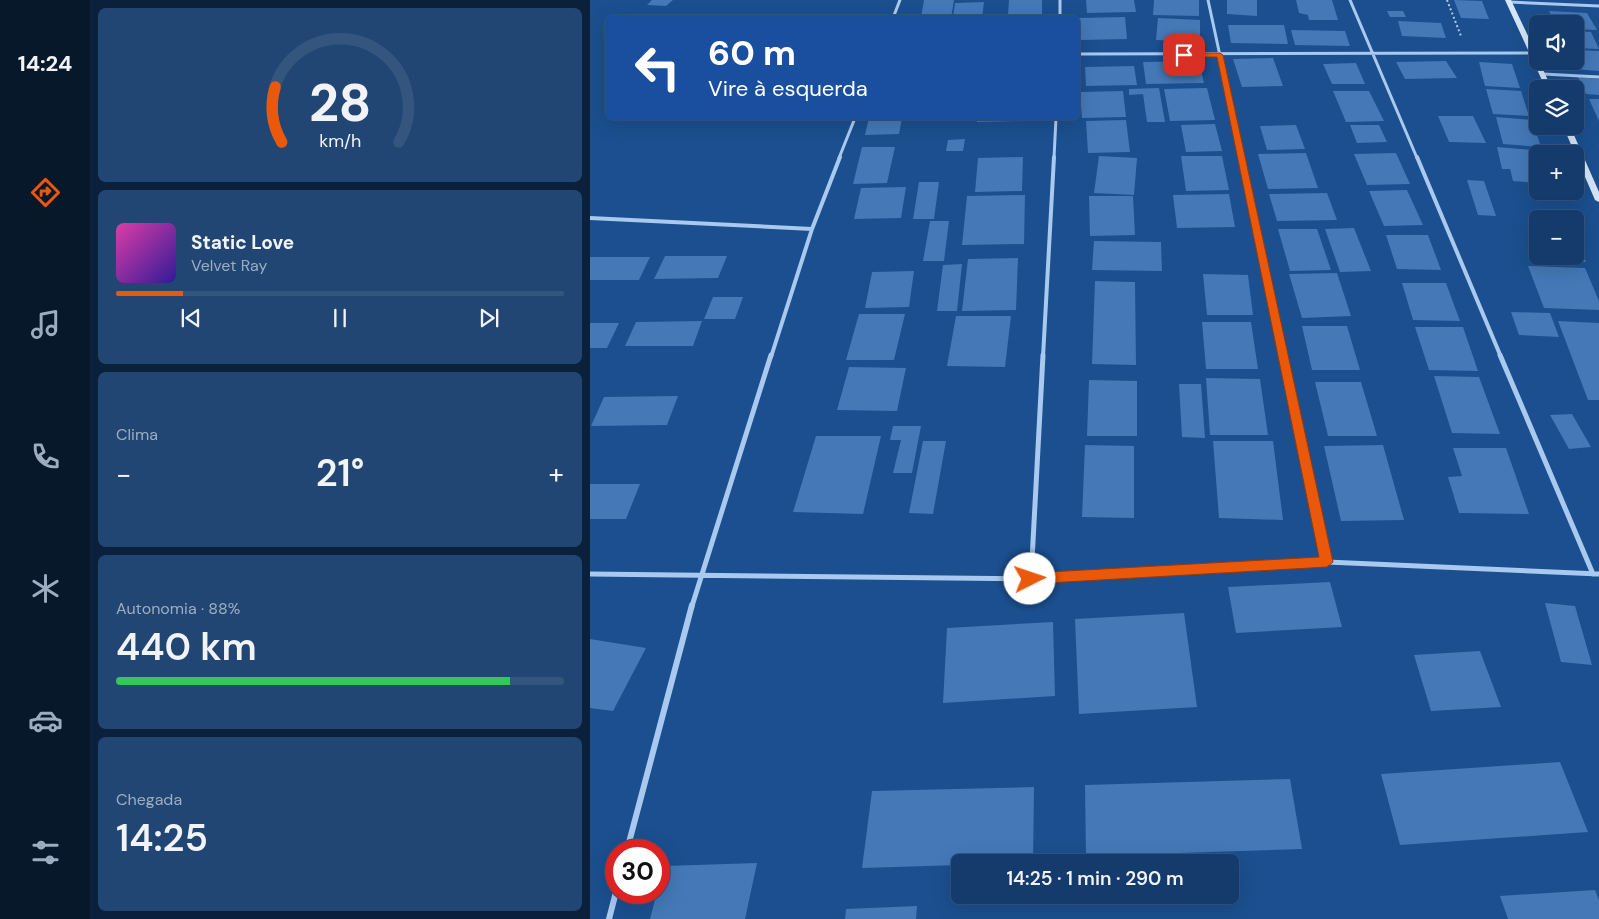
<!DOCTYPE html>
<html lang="pt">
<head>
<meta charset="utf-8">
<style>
	:root { --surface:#143b6b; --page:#214673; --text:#f1f3f6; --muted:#9dadc1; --line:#33557e; --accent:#ea580c }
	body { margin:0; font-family:"DM Sans",sans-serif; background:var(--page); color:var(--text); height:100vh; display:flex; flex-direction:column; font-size:19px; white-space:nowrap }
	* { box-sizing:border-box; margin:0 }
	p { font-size:16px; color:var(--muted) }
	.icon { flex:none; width:28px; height:28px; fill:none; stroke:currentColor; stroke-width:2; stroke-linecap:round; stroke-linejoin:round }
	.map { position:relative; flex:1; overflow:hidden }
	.sheet { display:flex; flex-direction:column; gap:8px; padding:8px; background:#0b203b; width:500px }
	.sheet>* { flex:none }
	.banner { position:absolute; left:15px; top:15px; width:475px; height:105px; border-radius:8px; box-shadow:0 5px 20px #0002,0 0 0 1px var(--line); background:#1a4fa0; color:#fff; overflow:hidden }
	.tools { position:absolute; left:939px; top:15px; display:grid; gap:10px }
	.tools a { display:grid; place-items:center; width:55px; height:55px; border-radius:8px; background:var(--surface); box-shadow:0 5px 20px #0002,0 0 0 1px var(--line); font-size:25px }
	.speed { position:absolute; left:15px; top:839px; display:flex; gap:10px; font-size:25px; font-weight:700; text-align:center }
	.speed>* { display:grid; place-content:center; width:65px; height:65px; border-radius:50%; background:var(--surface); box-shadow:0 5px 20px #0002,0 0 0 1px var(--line); line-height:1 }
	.speed .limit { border:8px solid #d22; background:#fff; color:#111 }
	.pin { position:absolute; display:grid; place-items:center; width:42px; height:42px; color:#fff; margin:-21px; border-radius:10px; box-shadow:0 2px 8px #0006 }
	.me { position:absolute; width:55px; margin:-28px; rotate:86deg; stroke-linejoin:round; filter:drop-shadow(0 0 4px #0008) }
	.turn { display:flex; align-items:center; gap:18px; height:105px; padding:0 20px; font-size:22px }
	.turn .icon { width:65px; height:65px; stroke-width:2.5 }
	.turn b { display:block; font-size:35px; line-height:42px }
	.big { font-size:38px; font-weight:600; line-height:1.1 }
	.sheet .tile { flex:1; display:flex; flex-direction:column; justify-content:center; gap:8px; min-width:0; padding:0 18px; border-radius:8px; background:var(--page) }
	.sheet .dial { align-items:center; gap:0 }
	.dial svg { height:130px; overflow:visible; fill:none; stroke:var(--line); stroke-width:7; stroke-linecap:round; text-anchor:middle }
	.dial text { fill:var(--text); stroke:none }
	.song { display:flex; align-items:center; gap:15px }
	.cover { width:60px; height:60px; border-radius:8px; background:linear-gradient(135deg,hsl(320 70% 55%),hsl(250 70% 35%)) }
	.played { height:5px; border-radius:2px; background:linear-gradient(90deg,var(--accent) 15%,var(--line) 15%) }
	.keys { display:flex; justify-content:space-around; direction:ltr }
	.heat { display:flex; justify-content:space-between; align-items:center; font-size:28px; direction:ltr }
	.charge { height:8px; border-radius:4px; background:linear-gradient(90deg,#34c759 88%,var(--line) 0) }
	.trip { position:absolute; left:361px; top:854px; width:288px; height:50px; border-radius:8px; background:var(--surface); box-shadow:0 5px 20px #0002,0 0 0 1px var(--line); font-weight:600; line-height:50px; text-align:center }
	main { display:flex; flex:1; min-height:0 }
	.dock { display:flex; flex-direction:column; width:90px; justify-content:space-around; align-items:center; background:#08182b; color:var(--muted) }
	.dock .icon { width:35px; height:35px }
	.dock .selected { color:var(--accent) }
	.dock b { font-size:22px; color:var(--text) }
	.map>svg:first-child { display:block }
	.building { fill:#4478b7 }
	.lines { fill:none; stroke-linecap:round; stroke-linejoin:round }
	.path { stroke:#a9c9ee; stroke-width:2; stroke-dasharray:2 2.5; stroke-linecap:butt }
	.street-far3 { stroke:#a9c9ee; stroke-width:3 }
	.street-far2 { stroke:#a9c9ee; stroke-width:4 }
	.street-far1 { stroke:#a9c9ee; stroke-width:5 }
	.street { stroke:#a9c9ee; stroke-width:6 }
	.secondary { fill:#d6e6fa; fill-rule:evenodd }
	.route { fill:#ea580c; stroke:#983908 }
</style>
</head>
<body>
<main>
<nav class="dock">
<b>14:24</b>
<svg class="icon selected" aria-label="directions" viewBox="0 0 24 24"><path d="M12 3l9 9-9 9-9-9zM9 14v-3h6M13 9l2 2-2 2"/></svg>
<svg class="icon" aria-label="music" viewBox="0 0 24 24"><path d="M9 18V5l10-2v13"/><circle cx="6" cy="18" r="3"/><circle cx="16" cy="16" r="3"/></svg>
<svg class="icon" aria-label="phone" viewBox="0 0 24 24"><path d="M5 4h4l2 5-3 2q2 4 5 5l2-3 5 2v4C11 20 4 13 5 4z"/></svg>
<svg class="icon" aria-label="climate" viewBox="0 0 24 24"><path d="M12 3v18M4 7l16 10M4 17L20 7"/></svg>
<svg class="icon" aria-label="car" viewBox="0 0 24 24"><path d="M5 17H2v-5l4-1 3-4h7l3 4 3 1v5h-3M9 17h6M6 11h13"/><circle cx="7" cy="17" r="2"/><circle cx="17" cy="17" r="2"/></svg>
<svg class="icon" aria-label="filters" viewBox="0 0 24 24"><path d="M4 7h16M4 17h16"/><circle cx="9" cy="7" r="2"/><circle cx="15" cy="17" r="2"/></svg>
</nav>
<section class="sheet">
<div class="tile dial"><svg viewBox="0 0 100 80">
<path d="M14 69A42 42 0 1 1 86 69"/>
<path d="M14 69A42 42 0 0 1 10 35" stroke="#ea580c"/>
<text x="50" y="56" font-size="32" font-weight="700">28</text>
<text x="50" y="72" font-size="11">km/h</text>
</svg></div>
<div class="tile">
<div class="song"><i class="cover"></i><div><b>Static Love</b><p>Velvet Ray</p></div></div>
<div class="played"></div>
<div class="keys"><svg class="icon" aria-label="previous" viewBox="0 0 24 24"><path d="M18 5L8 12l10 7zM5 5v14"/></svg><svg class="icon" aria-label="pause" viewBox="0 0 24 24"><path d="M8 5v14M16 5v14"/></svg><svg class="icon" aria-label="next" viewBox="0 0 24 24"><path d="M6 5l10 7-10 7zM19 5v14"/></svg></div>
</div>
<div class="tile"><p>Clima</p>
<div class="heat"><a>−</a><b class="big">21°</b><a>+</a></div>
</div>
<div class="tile"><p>Autonomia · 88%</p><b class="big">440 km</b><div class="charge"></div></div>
<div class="tile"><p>Chegada</p><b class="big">14:25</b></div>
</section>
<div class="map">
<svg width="1009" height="919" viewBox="0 0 1009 919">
	<rect width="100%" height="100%" fill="#1b4f8f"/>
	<path class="building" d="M62,0H83L76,6L57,5Z
		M334,0H364L361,18H331Z
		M419,0H452V14L418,15Z
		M496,0H544L546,12L497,13Z
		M564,0H609V16L563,15Z
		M637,0H667V16L637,14Z
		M706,0H742L748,20H719L718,15L709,13Z
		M864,0L892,1L899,19L871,18Z
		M394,2L392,18H363L365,3Z
		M797,11H813L816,17H800Z
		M959,11L997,13L1007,30L985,29V24H966Z
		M535,17L537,39L490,40L489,18Z
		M568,18L610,20V42L566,40Z
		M808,21L851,23L856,38L812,36Z
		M638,25H694L698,44L641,43Z
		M701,30L755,31L760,46L705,45Z
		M985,31L1001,32L1009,49L985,48Z
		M985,50L1009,51V71L984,69L980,61H985Z
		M683,58L693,86L652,87L643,59Z
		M609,61L614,83L556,84L553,62Z
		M856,61L867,78L815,79L806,62Z
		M889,62L922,64L930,88L895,86Z
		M766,63L775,84H742L733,64Z
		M544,66L547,85L496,86L495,67Z
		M988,77L1009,79V95L996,94Z
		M569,88L575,122H557L553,94L539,95V89Z
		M617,88L625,120L580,121L574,89Z
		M896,89L931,91L939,116L903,114Z
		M533,91L536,117L492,118L490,92Z
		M743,91H779L794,121L756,122Z
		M999,99H1009V121Z
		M848,116H883L896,143L859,142Z
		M906,117L942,120L951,147L913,144Z
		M279,118H312L309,134L275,135Z
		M387,118H433V121L387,122Z
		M536,120L540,152L498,153L496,121Z
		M625,124L632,151L596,152L591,125Z
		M706,125L715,149L677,150L670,126Z
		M760,125H789L797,142L767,143Z
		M375,139L373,151H356L358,140Z
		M272,147H305L297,183L263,184Z
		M907,147L953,151V154H948V183L923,181L920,169H912Z
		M716,153L728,188L678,189L668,154Z
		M806,153L820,184L777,185L764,154Z
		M509,156L547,158L544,195L504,193Z
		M591,156H632L639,190L596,191Z
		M433,157L432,191L385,192L388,158Z
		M877,180L894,181L906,216L888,215Z
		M329,182H349L344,219H323Z
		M316,187L311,218L264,219L271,188Z
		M817,190L833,225L794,226L779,191Z
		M737,193L747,220L687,221L679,194Z
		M639,194L645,227L587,228L583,195Z
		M435,195L434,244L372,245L377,196Z
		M499,196H543L545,235L500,236Z
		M340,221H359L354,261H333Z
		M939,222H948V244H947Z
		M764,228L781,271L750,272L735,229Z
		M688,229H727L741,270L700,271Z
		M796,235H838L851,270L807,269Z
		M985,238L996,262L954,261L952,256H985Z
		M504,241L571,242L572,271L502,270Z
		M75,256H137L128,278L64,279Z
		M0,257H60L49,280H0Z
		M428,258L426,310L372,311L378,259Z
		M372,264L367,311H347L353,265Z
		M938,266L995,268L1009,301V310L954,308Z
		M324,271L319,307L275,308L282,272Z
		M747,273L761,316L712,318L699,274Z
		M613,274L658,275L663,315H617Z
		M505,281L545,282L546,365L502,364Z
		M812,283H856L870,321L823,320Z
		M123,297H153L145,319H114Z
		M921,312L960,313L969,337L929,335Z
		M269,314H315L304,360H256Z
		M366,316H421L415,367L357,366Z
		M112,321L103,346H35L46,322Z
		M968,321L1009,323V400H998Z
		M612,322H661L668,369H616Z
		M0,323H29L17,348H0Z
		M712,326H757L770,370H722Z
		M825,327H873L888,371L839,370Z
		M259,367L316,368L307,411L247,410Z
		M844,376L889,377L910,434L862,433Z
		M616,378L670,379L678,435H620Z
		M499,380L547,381V436H497Z
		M725,382H771L787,436H738Z
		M589,384H611L615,438L592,437Z
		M88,396L77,425L1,426L14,397Z
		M982,414L1001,447L979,449L960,415Z
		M303,426H331L322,473H303L311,440H300Z
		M226,436H291L273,514L203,512Z
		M333,441H356L343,514L319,513Z
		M623,441H683L693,520L629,518Z
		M495,445L544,446V518L492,517Z
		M793,445L814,520L751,521L734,446Z
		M863,448H916L939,514L869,513L858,477L872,476Z
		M0,484H50L36,519H0Z
		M740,582L752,627L646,633L638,587Z
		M955,603L985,606L1002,665L971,662Z
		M594,613L607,707L489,714L485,619Z
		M463,622L465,696L353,703L357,628Z
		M0,639L56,648L23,711L0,708Z
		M890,651L911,707L841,711L824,655Z
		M970,762L998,832L810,845L791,774Z
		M700,779L712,849L496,856L495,785Z
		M444,787L443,862H370V865L272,868L282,791Z
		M167,863L155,919H60L67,892H69L74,866Z
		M1005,890L1009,900V919H918L910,896Z
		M327,906L326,919H255L256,909Z"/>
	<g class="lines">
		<path class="path" d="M857,0L871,36"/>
		<path class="street-far3" d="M470,0V18
			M618,0L652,158
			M760,0L827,158
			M919,2L1009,6
			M303,18L310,0
			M488,54L943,53
			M953,74L1009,77
			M249,158L265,118
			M464,158L466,118"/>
		<path class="street-far2" d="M651,157L694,357
			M827,157L911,357
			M0,218L222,229
			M181,357L222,229L250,157
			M453,357L464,157"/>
		<path class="street-far1" d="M693,355L737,562
			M910,355L1003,574
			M0,574L441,579L737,562L1009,574
			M441,579L453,355
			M102,606L181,355"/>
		<path class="street" d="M37,850L102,605
			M19,919L26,892"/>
		<path class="secondary" d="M915,0H921L948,57V61H949L962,89H956Z
			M973,126H980L1009,192V202L1005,200Z"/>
	</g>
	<path class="route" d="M594,53H630L633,55L743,562L737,567L440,584L434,579L440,573L729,557L627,57H592Z"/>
</svg>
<div class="tools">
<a><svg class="icon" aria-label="sound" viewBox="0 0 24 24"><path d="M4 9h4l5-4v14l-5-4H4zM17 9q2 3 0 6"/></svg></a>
<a><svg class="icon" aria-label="layers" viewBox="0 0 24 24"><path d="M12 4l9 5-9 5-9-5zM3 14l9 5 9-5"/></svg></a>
<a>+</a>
<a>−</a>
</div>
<div class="speed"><div class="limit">30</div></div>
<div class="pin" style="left:594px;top:55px;background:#d93025"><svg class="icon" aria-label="arrive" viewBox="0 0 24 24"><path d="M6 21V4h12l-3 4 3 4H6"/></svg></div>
<svg class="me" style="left:440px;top:579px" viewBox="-20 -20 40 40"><circle r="19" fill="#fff"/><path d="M0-13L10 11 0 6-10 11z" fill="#ea580c"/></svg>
<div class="trip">14:25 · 1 min · 290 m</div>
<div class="banner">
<div class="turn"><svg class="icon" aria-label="left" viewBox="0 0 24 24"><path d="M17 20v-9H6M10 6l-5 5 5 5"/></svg><div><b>60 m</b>Vire à esquerda</div></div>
</div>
</div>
</main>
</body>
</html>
